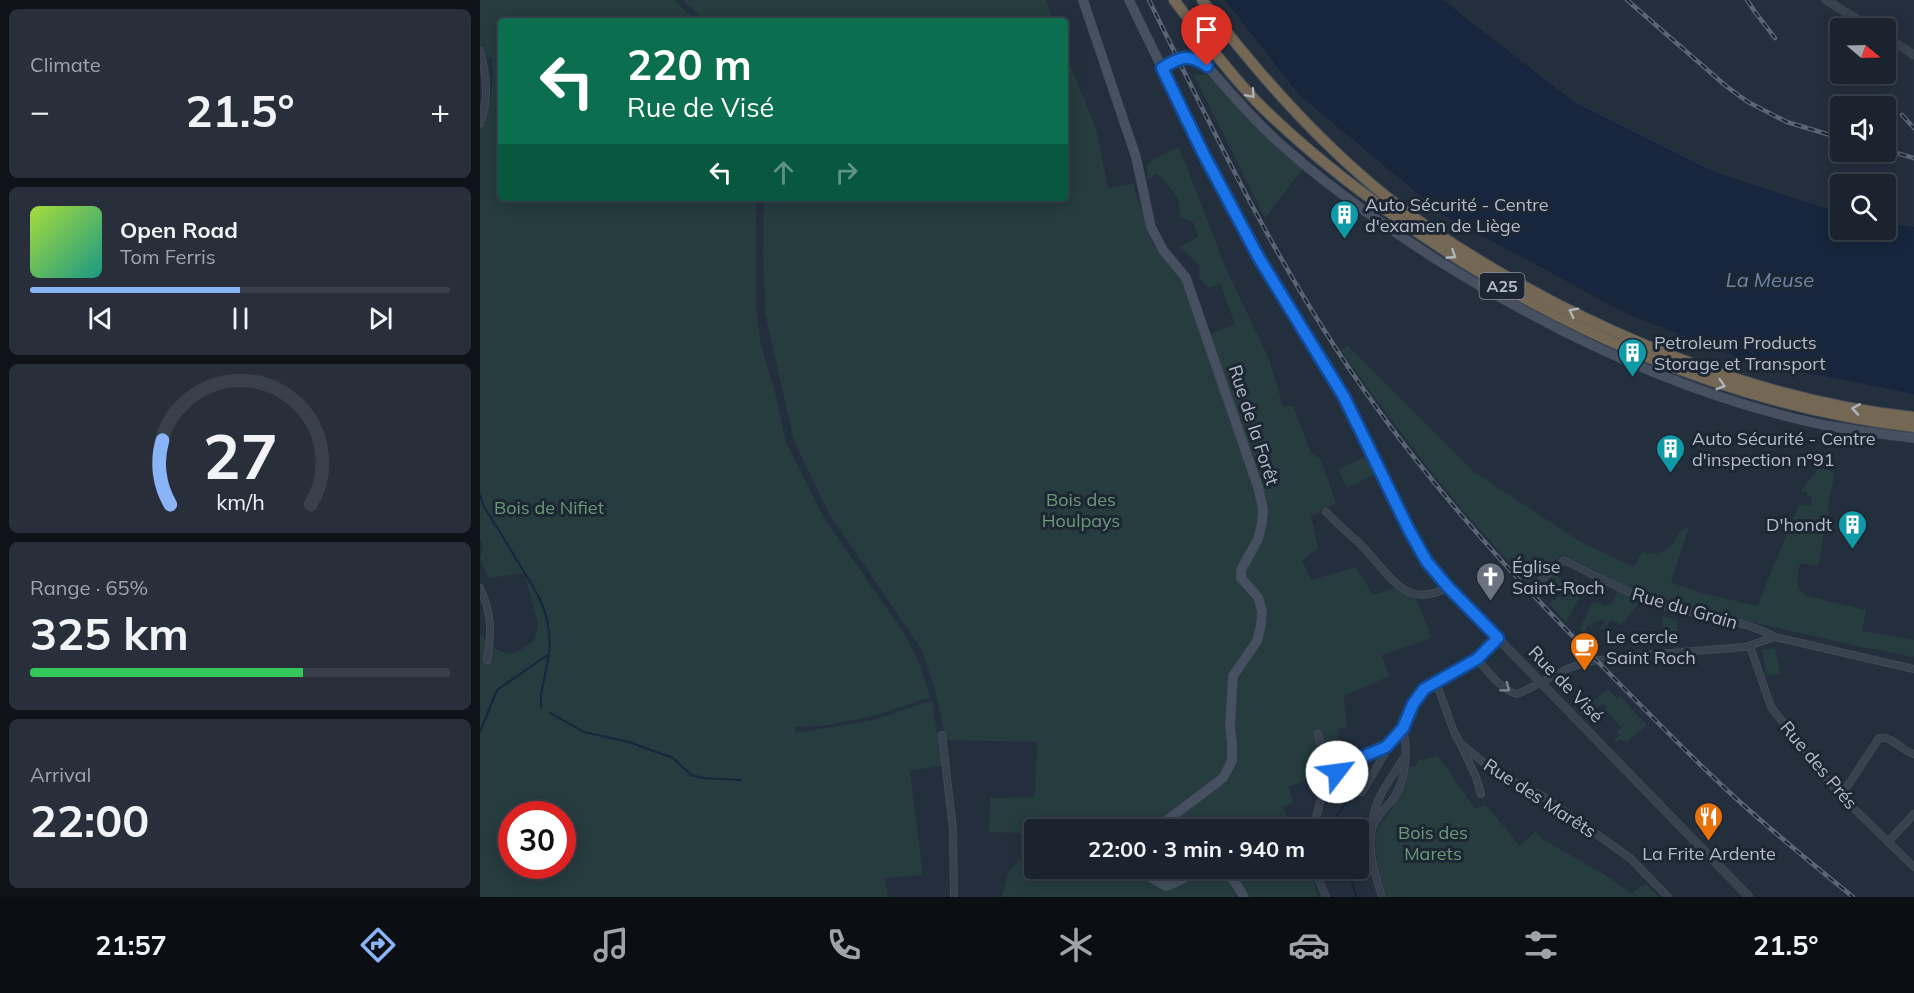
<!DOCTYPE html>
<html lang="en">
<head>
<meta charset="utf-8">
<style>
	:root { --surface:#1b232e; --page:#282f3a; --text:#f1f3f6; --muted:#a0a4aa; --line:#39404a; --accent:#8ab4f8 }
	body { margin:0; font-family:Mulish,sans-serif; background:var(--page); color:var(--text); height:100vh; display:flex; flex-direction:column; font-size:22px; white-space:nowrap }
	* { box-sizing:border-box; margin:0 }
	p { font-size:20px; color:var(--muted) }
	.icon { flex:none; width:33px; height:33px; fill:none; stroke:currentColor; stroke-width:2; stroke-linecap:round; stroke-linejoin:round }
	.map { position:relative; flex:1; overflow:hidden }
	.drawer { display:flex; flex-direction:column; gap:9px; padding:9px; background:#0f1319; width:480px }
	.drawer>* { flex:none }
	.guide { position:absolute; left:18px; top:18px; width:570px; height:183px; border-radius:6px; box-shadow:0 3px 15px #0003,0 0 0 2px var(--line); background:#0b6e4f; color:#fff; overflow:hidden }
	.needle { width:39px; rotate:109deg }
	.buttons { position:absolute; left:1350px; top:18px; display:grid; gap:12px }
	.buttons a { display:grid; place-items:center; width:66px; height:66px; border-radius:6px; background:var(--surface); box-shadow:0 3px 15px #0003,0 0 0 2px var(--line); font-size:30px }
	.speed { position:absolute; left:18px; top:801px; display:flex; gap:12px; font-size:30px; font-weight:700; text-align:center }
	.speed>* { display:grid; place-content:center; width:78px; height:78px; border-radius:50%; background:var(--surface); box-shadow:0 3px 15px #0003,0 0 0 2px var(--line); line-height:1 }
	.speed .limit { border:9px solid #d22; background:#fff; color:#111 }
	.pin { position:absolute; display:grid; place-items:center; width:51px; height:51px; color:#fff; margin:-62px -26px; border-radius:50% 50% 50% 0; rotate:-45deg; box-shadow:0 0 6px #0007 }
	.pin .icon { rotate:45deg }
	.me { position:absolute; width:66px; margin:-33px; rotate:60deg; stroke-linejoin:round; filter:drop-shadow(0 0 4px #0008) }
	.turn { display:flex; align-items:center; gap:21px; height:126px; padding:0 30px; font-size:27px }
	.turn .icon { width:78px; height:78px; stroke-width:2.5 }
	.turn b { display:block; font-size:42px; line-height:51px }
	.lanes { display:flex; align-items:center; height:57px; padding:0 30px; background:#0003; justify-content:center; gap:30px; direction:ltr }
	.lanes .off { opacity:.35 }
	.big { font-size:45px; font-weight:700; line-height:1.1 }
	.drawer .widget { flex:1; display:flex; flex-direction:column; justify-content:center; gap:9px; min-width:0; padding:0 21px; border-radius:9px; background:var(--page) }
	.drawer .dial { align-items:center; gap:0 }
	.dial svg { height:156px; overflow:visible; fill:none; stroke:var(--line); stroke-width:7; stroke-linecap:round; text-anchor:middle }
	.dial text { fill:var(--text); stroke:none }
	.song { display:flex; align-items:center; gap:18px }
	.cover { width:72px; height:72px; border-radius:9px; background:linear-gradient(135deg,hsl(80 70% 55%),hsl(170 70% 35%)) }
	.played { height:6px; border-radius:3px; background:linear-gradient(90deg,var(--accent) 50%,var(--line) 50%) }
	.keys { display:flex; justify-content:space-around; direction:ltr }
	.heat { display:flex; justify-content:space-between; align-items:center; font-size:33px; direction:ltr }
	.charge { height:9px; border-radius:4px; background:linear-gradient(90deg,#34c759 65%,var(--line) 0) }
	.trip { position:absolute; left:544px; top:819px; width:345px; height:60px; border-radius:6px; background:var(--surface); box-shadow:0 3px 15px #0003,0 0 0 2px var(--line); font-weight:700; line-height:60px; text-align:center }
	.tabs { display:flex; height:96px; justify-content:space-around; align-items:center; background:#0b0e12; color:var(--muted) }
	.tabs .icon { width:42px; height:42px }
	.tabs .current { color:var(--accent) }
	.tabs b { font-size:27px; color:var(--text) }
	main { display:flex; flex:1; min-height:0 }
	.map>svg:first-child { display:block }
	.green { fill:#263c3f; fill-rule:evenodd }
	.water { fill:#17263c }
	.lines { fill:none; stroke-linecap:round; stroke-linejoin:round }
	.stream { stroke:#17263c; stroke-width:2 }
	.minor-casing { stroke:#414a57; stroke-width:8 }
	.tertiary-casing { stroke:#414a57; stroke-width:9 }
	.secondary-casing { stroke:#414a57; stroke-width:10 }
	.motorway-casing { stroke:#434c59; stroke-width:12 }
	.minor { stroke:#38414e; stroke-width:6 }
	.tertiary { stroke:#38414e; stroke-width:8 }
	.secondary { stroke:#465061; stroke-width:9 }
	.motorway { stroke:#746855; stroke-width:10 }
	.rail-casing { stroke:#5a6575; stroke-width:4.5 }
	.rail { stroke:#1d2633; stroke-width:2; stroke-dasharray:7; stroke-linecap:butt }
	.secondary-bridge-casing { stroke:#414a57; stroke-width:10; stroke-linecap:butt }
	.secondary-bridge { stroke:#465061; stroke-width:9 }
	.oneway { stroke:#aeb4bd }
	.oneway2 { stroke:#7c8592 }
	.route-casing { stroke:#114b97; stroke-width:15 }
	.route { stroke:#1a73e8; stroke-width:10 }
	.labels { text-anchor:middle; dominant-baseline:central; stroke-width:6; stroke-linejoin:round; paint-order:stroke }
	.shield { fill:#1d2633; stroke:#878f9c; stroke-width:1.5 }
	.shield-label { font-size:16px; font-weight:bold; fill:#b4bcc9 }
	.poi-label { font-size:18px; fill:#b4bcc9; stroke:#1d2633; text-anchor:start }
	.street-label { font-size:18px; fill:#b4bcc9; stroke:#1d2633 }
	.park-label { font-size:18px; fill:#6b9a76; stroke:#1d2633 }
	.water-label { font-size:20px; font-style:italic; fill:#6d86a8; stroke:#1d2633 }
</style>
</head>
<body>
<main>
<section class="drawer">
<div class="widget"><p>Climate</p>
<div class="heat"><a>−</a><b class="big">21.5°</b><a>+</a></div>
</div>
<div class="widget">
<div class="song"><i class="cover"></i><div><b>Open Road</b><p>Tom Ferris</p></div></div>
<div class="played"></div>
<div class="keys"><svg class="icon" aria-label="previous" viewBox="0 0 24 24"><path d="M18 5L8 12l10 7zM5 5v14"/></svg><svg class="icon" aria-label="pause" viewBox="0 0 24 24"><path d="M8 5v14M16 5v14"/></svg><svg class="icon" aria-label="next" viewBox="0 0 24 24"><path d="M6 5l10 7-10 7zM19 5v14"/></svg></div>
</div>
<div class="widget dial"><svg viewBox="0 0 100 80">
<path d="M14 69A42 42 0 1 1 86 69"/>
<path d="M14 69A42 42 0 0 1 10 36" stroke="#8ab4f8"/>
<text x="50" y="56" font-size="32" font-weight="700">27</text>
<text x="50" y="72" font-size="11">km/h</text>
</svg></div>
<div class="widget"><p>Range · 65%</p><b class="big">325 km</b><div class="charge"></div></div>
<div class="widget"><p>Arrival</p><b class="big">22:00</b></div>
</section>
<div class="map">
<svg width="1434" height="897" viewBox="0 0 1434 897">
	<rect width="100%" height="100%" fill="#242f3e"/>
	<path class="green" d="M0,0H194L216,21H21V198H276V305L280,340L296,397L306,442L344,518L424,633L440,665L450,697L393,716L343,726L315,727V733L394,720L452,700L457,734H460L462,766L430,771L443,875L405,878L408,897H0V634C24,657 28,661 55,639L58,623L44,573L9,578L0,560L3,546L0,539V127C11,103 15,84 12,57L0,58ZM32,814H82V866H32Z
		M202,0H566L573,21H225Z
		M585,51L616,129L628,188L653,184L672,243L703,281L723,337L755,324L740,284L728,288L719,277L720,266L700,247L718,237L713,222L700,218L699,201L684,180L677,174L668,179L666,165L685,153L699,147L747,271L789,359L803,406H813L831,453L841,460L856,503L831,516L838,548L822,560L831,580L876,567L893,595L918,587L925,593L935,596L952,638L902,655L909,676L864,696L867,728H861L857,731L863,760L850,767L842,775L835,769L829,771L825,781L808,787L813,802L803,807L812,829L555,830V868L829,869L839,897H522L529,870L541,859V833L509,832L510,798L555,797L557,742L466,740L455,689L442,650L350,515L314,441L285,312L283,256L284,198H585Z
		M726,74L823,169L785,218L714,75Z
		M867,345L994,472L1099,541L1154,567L1162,551C1179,559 1194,547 1199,532L1209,527L1191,581L1193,583L1222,593L1277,606L1319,505L1331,506L1332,496H1327V492L1321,491L1339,468L1352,471L1354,476L1347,509L1349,510L1338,566L1320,563C1318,576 1313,588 1326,596L1386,610L1382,631L1434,640V657L1377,646L1210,608L1140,584L1083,554L1048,583L979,506L946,465L892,394L861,350Z
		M886,456L895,474L867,488L858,470Z
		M1077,572L1079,575L1078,577L1086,585L1096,578L1097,580L1092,590L1101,594L1086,623L1069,604L1079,596L1087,600L1070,582L1073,579L1071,577Z
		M1138,591L1160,602L1141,625L1132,620L1121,630L1119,628L1125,623L1122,619L1108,627V625L1104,632L1099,630L1113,602L1119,604L1120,603L1126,606L1128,603L1131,604Z
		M1182,616L1197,620V642L1185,643Z
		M1295,648L1300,674L1287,676L1282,650Z
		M1128,689L1137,699L1140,696L1167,725L1146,743L1141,739L1136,742L1134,740L1140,735L1137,732L1141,728L1128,712L1125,715L1122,712L1128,707L1123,703L1117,708L1111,703L1108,706L1111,709L1103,716L1097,710L1104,701L1101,696L1109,695L1114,701Z
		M958,756L995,809L1006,805L1040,846L1055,832L1064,840L1125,875L1151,893L1166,884L1180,897H907C902,883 891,847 896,833C900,821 910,813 916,802C922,792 926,779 930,767H935L939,760Z"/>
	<path class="water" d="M745,0H963L1094,102L1234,172L1360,213V230H1406V223L1434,227V394L1268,361L1145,313L962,214L819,95Z"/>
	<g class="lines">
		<path class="stream" d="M0,495L4,507C15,524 26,541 36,559C56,591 73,613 69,654L17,690L0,732
			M61,707V695L69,654
			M70,713L104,732L149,742L193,758L211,775L224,778L261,780
			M852,830L859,812L873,794
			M866,868L877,897"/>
		<defs>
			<path id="minor" d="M0,51C7,76 9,99 0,123
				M846,512C856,522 866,532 877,541C893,555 908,581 927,591C940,598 956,594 968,587
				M1057,584L1084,560C1118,577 1152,596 1189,607C1224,616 1263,620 1295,637
				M0,588C12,614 12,632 7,660
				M1270,646L1291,707L1361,796L1434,867
				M997,659C1005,669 1025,693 1038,694L1089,668L1111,661L1152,656L1265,647L1295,637L1434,669
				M956,682L974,732L980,743L1015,772L1066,798L1150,858L1188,897
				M838,734L843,754L837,776C846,787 868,791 882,792L904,755L906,747
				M462,735L473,829L474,897
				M981,745L996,777L1001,794
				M1361,796L1399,738C1414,736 1421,751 1434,754
				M892,826C894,798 910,780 924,758
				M833,830L840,802L857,772L865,764L906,747L923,728L933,704L944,689L997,659L1018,638
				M1408,842L1434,814
				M834,868L846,897
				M902,897C896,877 887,850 892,829C895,818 906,808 913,799C927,779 928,750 923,728"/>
			<path id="tertiary" d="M1346,0L1391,28
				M1406,37L1434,55
				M682,68L723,153L779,258L864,397L929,530L947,562L968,587L1269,897"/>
			<path id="secondary" d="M603,0L656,157L671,227L683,250L706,278L778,487L783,509L782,523L778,539L761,570V578L778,597L782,611L781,625L777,641L753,676L750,726L752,743V761L743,778L674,830
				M649,0L682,68L691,63
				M720,61L727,66C749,91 771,117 795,139C843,183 897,221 951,256C1070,331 1198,393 1335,423C1368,430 1401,434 1434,438
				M665,868L670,877L686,886C700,882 710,873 723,868
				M733,868C750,871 756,883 764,897"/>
			<path id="motorway" d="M694,0C721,35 747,71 777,102C820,145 868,183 917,218C1070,327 1247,405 1434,427
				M722,0C777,73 837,141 908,198C960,239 1018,273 1077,304C1189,361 1309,404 1434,417"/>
		</defs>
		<use href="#minor" class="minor-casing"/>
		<use href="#tertiary" class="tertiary-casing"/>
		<use href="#secondary" class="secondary-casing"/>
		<use href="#motorway" class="motorway-casing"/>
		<use href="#minor" class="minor"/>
		<use href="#tertiary" class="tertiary"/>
		<use href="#secondary" class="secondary"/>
		<use href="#motorway" class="motorway"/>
		<defs>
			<path id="rail" d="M669,0C727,118 783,237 855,347C932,466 1026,570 1126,670C1166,711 1207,753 1249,792C1289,829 1331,863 1373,897
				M1147,0L1246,86L1268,102L1307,122L1360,138
				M1267,0L1275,12L1295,38
				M1422,115L1434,128
				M1406,150L1434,158"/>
		</defs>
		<use href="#rail" class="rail-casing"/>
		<use href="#rail" class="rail"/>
		<defs>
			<path id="secondary-bridge" d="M691,63L704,57L720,61"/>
		</defs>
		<use href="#secondary-bridge" class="secondary-bridge-casing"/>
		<use href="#secondary-bridge" class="secondary-bridge"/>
	</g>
	<defs><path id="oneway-chevron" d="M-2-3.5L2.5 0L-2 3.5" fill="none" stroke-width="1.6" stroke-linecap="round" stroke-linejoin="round" transform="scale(1.5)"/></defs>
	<g class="oneway">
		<use href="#oneway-chevron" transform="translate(771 94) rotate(49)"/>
		<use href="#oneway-chevron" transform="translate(972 255) rotate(33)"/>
		<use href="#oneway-chevron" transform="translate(1093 312) rotate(-153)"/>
		<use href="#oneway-chevron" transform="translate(1241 385) rotate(17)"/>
		<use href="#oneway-chevron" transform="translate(1376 409) rotate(-171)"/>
	</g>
	<use class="oneway2" href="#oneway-chevron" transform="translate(1026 688) rotate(37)"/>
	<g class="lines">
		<defs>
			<path id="route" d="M727,66C709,53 700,57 682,68L723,153L779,258L864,397L929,530L947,562L968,587L1018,638L997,659L944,689L933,704L923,728L906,747L865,764L857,772"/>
		</defs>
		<use href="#route" class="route-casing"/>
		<use href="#route" class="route"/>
	</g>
	<defs>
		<symbol id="building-pin" viewBox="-11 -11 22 30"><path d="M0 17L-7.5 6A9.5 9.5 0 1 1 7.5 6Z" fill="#0f9aa8" stroke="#1d2633"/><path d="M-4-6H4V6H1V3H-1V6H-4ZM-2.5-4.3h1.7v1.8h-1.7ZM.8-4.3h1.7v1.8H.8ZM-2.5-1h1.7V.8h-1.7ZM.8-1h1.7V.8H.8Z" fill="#fff"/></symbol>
		<symbol id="church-pin" viewBox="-11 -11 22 30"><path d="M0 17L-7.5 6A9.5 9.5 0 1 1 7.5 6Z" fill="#6b7280" stroke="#1d2633"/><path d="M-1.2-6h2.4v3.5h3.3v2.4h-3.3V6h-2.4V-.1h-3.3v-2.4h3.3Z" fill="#fff"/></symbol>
		<symbol id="cafe-pin" viewBox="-11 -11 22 30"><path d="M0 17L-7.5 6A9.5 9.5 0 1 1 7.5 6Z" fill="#e8710a" stroke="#1d2633"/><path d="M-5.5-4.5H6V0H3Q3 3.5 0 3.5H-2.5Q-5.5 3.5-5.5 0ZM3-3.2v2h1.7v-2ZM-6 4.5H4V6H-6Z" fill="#fff"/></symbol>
		<symbol id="restaurant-pin" viewBox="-11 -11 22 30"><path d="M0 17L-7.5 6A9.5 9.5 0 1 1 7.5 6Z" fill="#e8710a" stroke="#1d2633"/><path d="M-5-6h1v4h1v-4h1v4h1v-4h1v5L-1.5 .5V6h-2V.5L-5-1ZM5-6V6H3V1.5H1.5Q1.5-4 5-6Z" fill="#fff"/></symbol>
	</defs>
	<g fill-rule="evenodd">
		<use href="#building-pin" x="848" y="198" width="33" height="45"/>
		<use href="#building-pin" x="1136" y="336" width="33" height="45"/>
		<use href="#building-pin" x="1174" y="432" width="33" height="45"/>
		<use href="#building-pin" x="1356" y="508" width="33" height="45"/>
		<use href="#church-pin" x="994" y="560" width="33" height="45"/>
		<use href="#cafe-pin" x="1088" y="630" width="33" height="45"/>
		<use href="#restaurant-pin" x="1212" y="800" width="33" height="45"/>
	</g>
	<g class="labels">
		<rect class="shield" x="999.5" y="273" width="45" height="26" rx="4.5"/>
		<g class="shield-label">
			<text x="1022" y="286">A25</text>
		</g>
		<g class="poi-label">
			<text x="885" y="204">Auto Sécurité - Centre<tspan x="885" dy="21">d'examen de Liège</tspan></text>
			<text x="1174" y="342">Petroleum Products<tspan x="1174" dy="21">Storage et Transport</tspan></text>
			<text x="1212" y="438">Auto Sécurité - Centre<tspan x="1212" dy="21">d'inspection n°91</tspan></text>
			<text x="1352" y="524" text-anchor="end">D'hondt</text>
			<text x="1032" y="566">Église<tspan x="1032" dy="21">Saint-Roch</tspan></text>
			<text x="1126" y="636">Le cercle<tspan x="1126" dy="21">Saint Roch</tspan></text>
			<text x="1229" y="853" text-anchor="middle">La Frite Ardente</text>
		</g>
		<g class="street-label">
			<text transform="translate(774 425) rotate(72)">Rue de la Forêt</text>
			<text transform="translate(1205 608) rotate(16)">Rue du Grain</text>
			<text transform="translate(1086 684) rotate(46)">Rue de Visé</text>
			<text transform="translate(1339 765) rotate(50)">Rue des Prés</text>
			<text transform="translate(1060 798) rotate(33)">Rue des Marêts</text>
		</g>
		<g class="park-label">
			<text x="601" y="499">Bois des<tspan x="601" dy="21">Houlpays</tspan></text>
			<text x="69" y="507">Bois de Nifiet</text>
			<text x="953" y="832">Bois des<tspan x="953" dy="21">Marets</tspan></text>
		</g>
		<g class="water-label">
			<text x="1290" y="279">La Meuse</text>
		</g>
	</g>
</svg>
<div class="buttons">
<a><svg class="needle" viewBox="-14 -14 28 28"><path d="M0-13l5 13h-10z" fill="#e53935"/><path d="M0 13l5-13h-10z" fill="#a0a4aa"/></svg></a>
<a><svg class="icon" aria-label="sound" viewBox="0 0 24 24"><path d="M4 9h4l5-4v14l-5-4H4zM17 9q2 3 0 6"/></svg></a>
<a><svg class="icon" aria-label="search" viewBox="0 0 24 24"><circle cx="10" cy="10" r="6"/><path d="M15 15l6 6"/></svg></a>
</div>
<div class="speed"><div class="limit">30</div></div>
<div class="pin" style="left:727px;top:66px;background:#d93025"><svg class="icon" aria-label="arrive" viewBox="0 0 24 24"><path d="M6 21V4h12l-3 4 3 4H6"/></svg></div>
<svg class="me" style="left:857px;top:772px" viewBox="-20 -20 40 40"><circle r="19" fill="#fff"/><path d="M0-13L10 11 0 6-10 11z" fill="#1a73e8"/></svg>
<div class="trip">22:00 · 3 min · 940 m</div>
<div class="guide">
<div class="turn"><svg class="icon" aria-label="left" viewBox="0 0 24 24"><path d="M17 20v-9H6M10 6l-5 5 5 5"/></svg><div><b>220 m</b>Rue de Visé</div></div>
<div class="lanes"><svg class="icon" aria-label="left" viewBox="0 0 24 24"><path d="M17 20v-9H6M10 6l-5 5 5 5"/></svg><svg class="icon off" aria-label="ahead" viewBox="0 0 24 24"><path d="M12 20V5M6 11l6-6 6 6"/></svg><svg class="icon off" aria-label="right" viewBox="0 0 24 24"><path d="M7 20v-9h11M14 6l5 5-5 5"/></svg></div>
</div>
</div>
</main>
<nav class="tabs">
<b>21:57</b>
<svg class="icon current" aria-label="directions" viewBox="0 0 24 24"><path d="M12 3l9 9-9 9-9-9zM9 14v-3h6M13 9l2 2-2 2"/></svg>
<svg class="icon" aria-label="music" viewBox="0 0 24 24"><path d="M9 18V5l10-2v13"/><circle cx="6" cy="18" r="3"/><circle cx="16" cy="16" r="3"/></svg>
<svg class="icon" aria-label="phone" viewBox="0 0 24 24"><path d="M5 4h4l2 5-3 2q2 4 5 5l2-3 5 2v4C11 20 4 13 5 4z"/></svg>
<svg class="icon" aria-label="climate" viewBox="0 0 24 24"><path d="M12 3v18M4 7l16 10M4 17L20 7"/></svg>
<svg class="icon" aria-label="car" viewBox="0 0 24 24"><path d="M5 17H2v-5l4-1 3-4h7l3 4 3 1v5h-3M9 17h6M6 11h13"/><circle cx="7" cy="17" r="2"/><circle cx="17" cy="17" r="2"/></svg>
<svg class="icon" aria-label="filters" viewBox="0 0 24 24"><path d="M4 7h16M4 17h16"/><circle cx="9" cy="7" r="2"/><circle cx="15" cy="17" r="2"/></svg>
<b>21.5°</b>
</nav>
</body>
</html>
